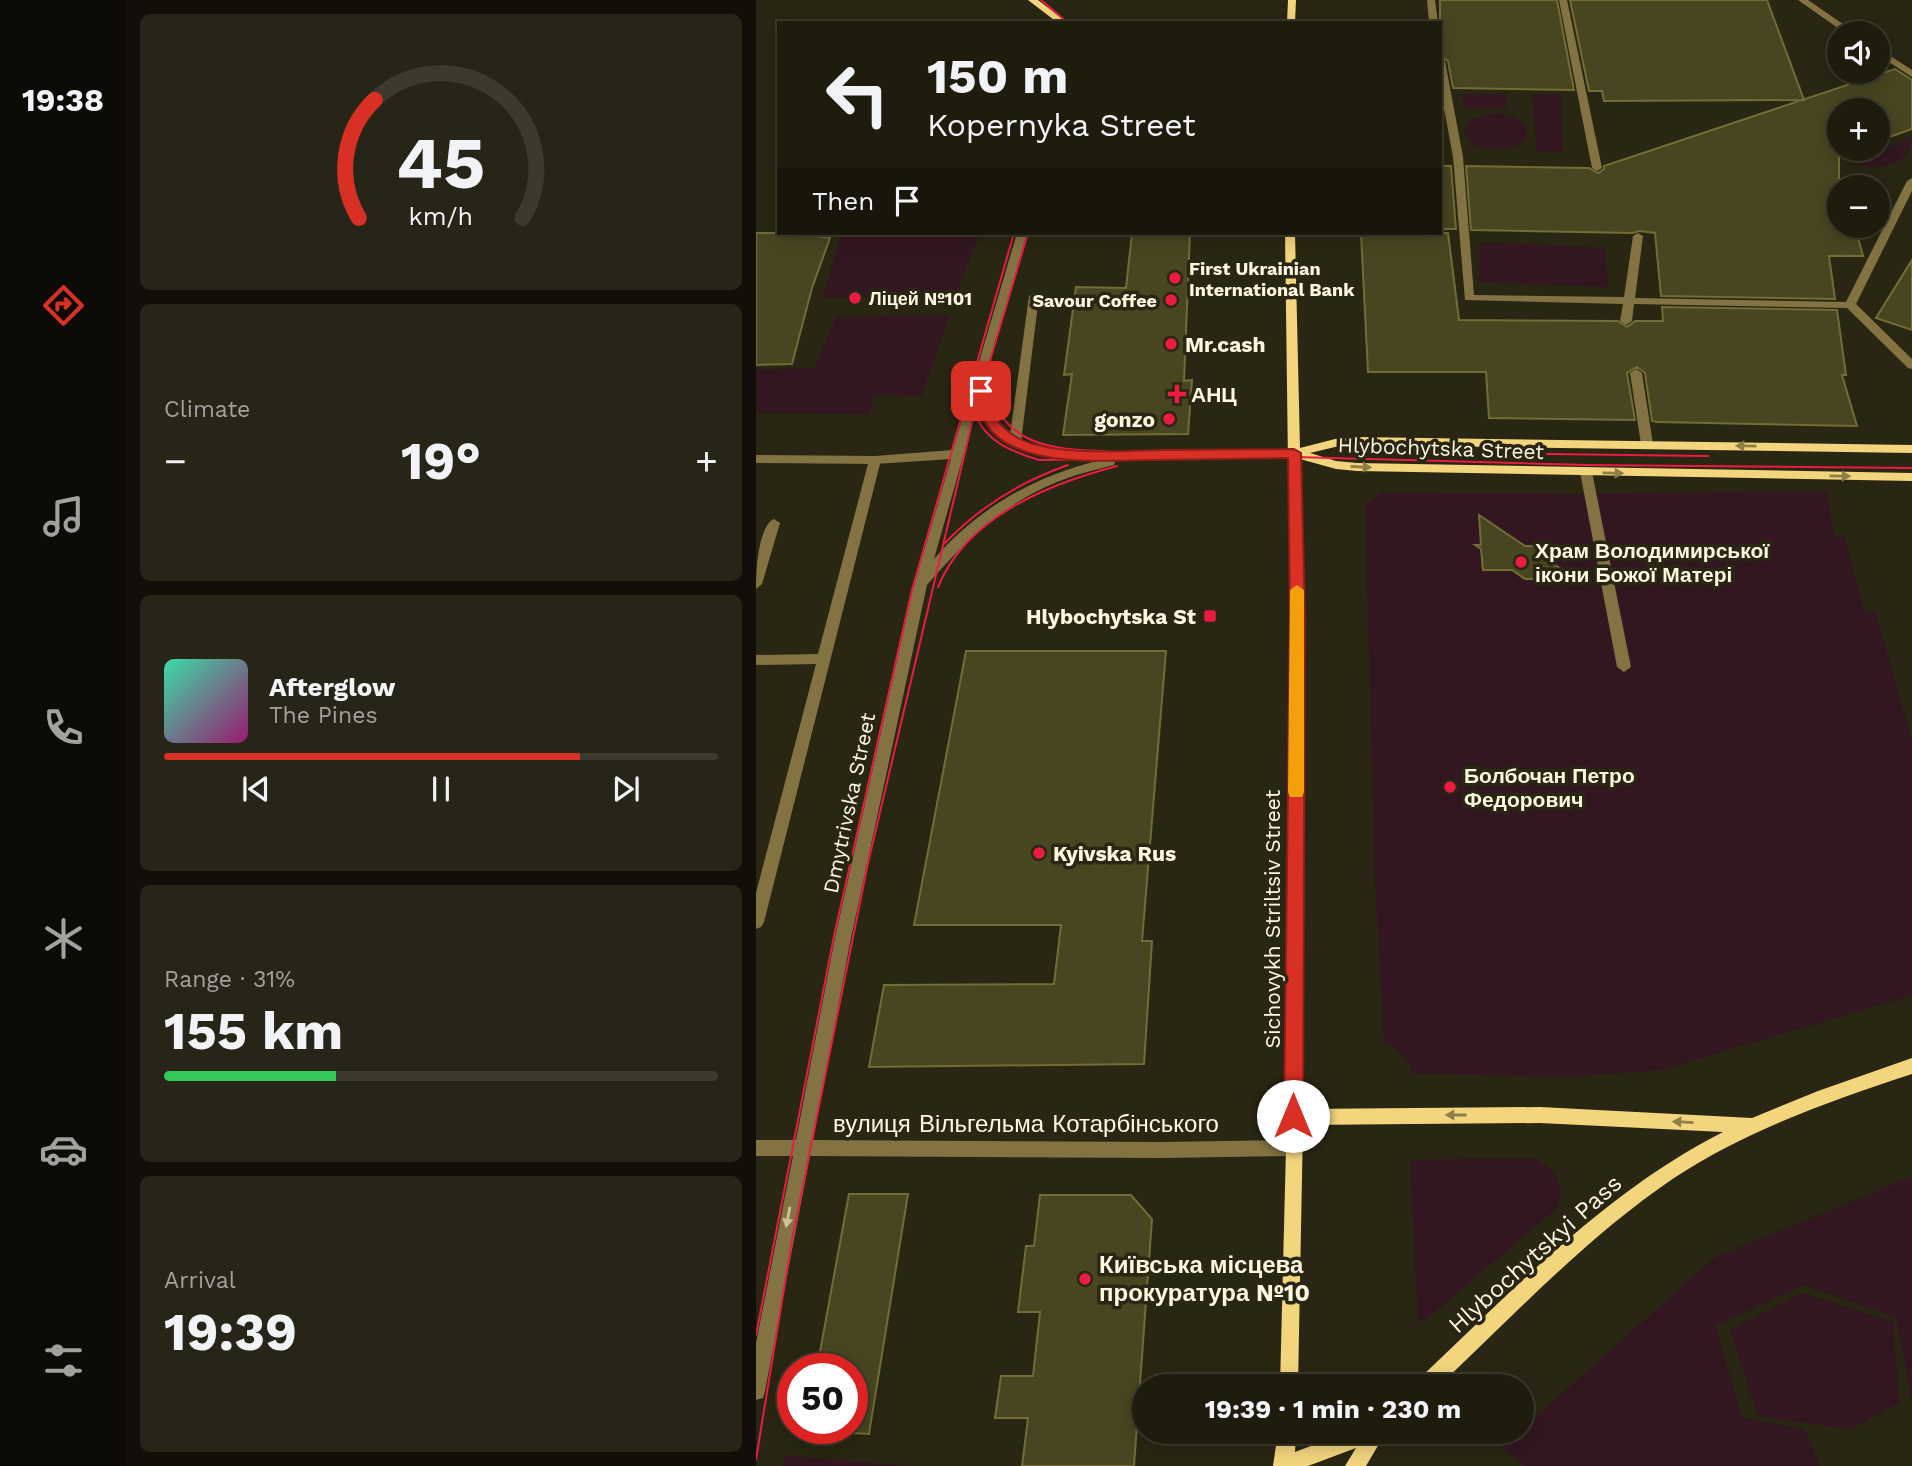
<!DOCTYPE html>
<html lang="en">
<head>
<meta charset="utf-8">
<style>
	:root { --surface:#1f1c0e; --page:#272517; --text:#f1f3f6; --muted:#a1a19e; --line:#3c3a2e; --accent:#d93025 }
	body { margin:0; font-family:"Work Sans",sans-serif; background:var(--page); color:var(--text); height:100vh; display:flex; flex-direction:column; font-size:26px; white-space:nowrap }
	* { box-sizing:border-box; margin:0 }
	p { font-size:23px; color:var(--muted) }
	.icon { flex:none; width:38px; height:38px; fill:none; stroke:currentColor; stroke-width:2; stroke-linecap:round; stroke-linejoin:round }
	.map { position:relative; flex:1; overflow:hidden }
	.details { display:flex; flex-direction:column; gap:14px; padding:14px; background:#110f08; width:630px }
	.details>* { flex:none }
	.guide { position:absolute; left:21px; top:21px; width:665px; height:214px; border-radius:0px; box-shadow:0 4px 18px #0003,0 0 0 2px var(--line); background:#1f1c0e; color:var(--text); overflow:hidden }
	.buttons { position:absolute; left:1071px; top:21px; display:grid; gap:14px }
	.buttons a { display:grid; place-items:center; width:63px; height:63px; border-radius:50%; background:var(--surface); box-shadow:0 4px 18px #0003,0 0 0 2px var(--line); font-size:35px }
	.speed { position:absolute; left:21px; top:1353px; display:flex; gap:14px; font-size:35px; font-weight:700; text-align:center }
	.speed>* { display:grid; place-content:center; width:91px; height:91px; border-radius:50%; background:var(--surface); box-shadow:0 4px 18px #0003,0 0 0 2px var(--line); line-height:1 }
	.speed .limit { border:10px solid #d22; background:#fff; color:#111 }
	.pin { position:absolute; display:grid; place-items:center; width:60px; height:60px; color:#fff; margin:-30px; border-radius:14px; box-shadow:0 4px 10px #0006 }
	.me { position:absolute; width:77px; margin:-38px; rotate:0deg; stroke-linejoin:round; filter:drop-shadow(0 0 5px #0008) }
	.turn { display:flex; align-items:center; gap:24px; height:147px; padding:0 35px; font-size:32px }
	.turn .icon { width:91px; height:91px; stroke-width:2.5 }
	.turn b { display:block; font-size:49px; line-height:60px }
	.then { display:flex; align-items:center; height:66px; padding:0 35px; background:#0003; gap:14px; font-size:26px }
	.big { font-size:52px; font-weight:700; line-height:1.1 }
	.details .card { flex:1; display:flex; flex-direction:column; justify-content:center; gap:10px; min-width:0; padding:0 24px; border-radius:10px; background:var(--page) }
	.details .dial { align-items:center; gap:0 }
	.dial svg { height:182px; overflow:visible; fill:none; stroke:var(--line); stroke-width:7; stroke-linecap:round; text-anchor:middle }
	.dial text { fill:var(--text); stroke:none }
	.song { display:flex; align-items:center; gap:21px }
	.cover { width:84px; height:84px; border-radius:10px; background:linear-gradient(135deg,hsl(160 70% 55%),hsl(320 70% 35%)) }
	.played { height:7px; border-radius:4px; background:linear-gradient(90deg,var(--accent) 75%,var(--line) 75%) }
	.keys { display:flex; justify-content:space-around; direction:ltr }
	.heat { display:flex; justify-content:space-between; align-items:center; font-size:38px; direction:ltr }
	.charge { height:10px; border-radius:5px; background:linear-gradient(90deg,#34c759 31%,var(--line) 0) }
	.trip { position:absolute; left:376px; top:1374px; width:402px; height:70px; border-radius:35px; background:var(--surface); box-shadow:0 4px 18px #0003,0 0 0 2px var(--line); font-weight:700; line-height:70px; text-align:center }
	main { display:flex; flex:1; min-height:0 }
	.dock { display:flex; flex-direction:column; width:126px; justify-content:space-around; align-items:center; background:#0c0b06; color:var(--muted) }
	.dock .icon { width:49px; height:49px }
	.dock .selected { color:var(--accent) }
	.dock b { font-size:32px; color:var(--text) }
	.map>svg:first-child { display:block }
	.green { fill:#321720 }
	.building { fill:#484521; stroke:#726d35; stroke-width:2 }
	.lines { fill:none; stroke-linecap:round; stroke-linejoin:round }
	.lane { fill:#837343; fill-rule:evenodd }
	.street { fill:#837343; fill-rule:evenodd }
	.secondary { fill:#f3d57e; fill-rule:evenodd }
	.tram { stroke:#ea1c42; stroke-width:2 }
	.oneway { fill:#8e7e48 }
	.oneway2 { fill:#ccc2a0 }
	.route { fill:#d93025; stroke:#8d1f18; stroke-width:2 }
	.slow { fill:#f59e0b }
	.poi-dot { fill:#ea1c42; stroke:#292613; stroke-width:2.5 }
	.labels { text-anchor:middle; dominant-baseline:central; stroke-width:7; stroke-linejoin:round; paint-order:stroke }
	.far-poi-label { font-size:18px; font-weight:bold; fill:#fcf7de; stroke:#292613; text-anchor:start }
	.poi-label { font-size:21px; font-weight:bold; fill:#fcf7de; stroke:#292613; text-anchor:start }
	.street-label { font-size:21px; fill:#fcf7de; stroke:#292613 }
	.near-street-label { font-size:24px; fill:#fcf7de; stroke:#292613 }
	.near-poi-label { font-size:24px; font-weight:bold; fill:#fcf7de; stroke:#292613; text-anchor:start }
</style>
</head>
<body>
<main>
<nav class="dock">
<b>19:38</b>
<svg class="icon selected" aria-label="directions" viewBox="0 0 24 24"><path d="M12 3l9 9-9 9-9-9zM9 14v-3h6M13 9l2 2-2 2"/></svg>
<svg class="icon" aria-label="music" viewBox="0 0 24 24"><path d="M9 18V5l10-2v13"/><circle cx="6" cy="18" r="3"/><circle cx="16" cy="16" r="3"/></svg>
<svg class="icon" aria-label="phone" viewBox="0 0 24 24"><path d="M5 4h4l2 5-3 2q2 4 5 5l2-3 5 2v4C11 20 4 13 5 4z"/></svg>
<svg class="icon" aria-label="climate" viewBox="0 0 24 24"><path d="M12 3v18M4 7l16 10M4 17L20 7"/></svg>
<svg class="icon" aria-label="car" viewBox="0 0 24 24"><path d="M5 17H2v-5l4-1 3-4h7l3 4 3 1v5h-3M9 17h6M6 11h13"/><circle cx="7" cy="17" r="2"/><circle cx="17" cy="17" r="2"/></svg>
<svg class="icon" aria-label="filters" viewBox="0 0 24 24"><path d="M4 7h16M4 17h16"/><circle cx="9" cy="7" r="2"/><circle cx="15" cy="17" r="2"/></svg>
</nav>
<section class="details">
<div class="card dial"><svg viewBox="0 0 100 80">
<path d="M14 69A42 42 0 1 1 86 69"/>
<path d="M14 69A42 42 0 0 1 21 17" stroke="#d93025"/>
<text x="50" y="56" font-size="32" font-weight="700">45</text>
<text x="50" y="72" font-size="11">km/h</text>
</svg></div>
<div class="card"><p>Climate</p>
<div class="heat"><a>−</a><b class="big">19°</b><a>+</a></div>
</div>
<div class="card">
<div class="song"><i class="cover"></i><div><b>Afterglow</b><p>The Pines</p></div></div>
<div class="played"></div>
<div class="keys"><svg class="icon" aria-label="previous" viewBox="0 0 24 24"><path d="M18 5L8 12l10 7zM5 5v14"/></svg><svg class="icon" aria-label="pause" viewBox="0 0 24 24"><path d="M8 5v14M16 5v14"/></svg><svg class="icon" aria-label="next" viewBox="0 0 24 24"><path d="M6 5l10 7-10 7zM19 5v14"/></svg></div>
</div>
<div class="card"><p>Range · 31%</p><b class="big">155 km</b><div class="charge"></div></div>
<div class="card"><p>Arrival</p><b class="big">19:39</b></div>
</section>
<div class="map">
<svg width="1156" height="1466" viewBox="0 0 1156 1466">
	<rect width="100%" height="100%" fill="#292613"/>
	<path class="green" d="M707,94H750V108L707,109Z
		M776,94H805L807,152H781Z
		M739,113C752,114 763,117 771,127L770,139C753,153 717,154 707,131L713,120Z
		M1156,138C1156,167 1115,173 1094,161Z
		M85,233H224L201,291L195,296L67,298Z
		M724,242L849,248L852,287L723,282Z
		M194,315L165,396L118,395L113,414L0,413V370L59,368L80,317Z
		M1070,491L1079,536H1088L1109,613H1120L1156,742V995L904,1070L808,1077L657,1073C652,1060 642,1047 628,1043L619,878L609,506L625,493L818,494Z
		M777,1158C799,1168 810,1185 801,1208L668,1321H662L654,1160Z
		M1156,1177V1400L1140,1317L1047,1285L959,1326L986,1417L1049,1430L1064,1466H769L746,1447L958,1258Z
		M1047,1293L1137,1322L1143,1403L1095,1429L1002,1416L974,1330Z
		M29,1455L148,1466H27Z"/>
	<path class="building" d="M684,0H801L818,90L697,88L692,61L684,56Z
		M814,0H1011L1048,100L848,101L846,91H833Z
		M1139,69L1156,80V129L1122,141V110H1083V149H1102L1083,155V226H1099L1107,256H1073L1079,299L905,296L899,233L883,231L877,233L715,230L710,166L833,168L842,173L848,169V166Z
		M684,166H695L700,229H684Z
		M0,233H39L74,238L56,288L36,364L0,365Z
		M376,233H434L428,381L436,380L432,434L307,435L316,374L308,375L320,287L370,288Z
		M605,233H692L703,320L862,321L871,327L879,321H907L906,307L1081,310L1090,375H1086L1101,426L901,422L896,421L889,373L881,367L871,373L879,420L733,418L730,372H612Z
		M1156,260V330L1120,318Z
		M723,515L769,546H812L796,563L808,571L788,570L779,579H769L756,570H727L725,549L719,545H725Z
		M210,651H410L386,941H396L388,1064L113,1067L128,985L298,984L305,925H158Z
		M93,1194H152L113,1434L96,1433V1368H61Z
		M284,1195H375L396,1219L378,1466H266L272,1418H239L245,1376H277L284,1312H262L270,1246H278Z"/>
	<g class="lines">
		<path class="lane" d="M671,0H679L682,23H673Z
			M803,0H811L846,168L841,171L836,168Z
			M1042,0H1052L1100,33H1089Z
			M1122,48L1156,70V77L1122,55Z
			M684,58L689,61L707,157L718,295L868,297L877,236L882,233L887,236L879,298L1090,302L1151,181L1156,178V191L1100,304L1156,359V369L1152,368L1091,308L878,304L876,321L870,325L864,321L867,304L709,300L697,157L684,87Z
			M278,293L283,296L265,442L259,446L253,442L273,296Z
			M880,369L886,373L897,444L891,448L885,444L874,373Z
			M119,456L125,460L8,922L5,927L0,929V893L60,664L0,665V655L62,654L113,460Z
			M830,468L836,472L875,667L868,672L861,667L824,472Z
			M18,519L24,523L6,584L0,589C0,572 2,526 18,519Z"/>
		<path class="street" d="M261,233H271L228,383L240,418L256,435L279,446L313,452L538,449L544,453L538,457L359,461L358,465C339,470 320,474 301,482C247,504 208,542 171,585L95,938L57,1140L405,1142L538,1140L544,1142L546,1148L544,1154L538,1156L405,1158L54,1156L9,1391L7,1398L0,1400V1343L37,1156H0V1140H40L79,938L157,589L195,459L119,464L0,463V455L119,456L197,450ZM222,404C240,455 294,461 341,461C277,477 221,509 178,559Z"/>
		<path class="secondary" d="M272,0H282L312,23H302Z
			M532,0H540L539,23H531Z
			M529,233H539L544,448L579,439L601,437L1156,445V453L601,445L579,447L554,453L580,461L601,463L1156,473V481L601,471L580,469L544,459L548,617L547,1109L784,1107L996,1118L1062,1091L1156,1058V1074C1074,1101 991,1130 918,1178C831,1237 759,1314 683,1386H661L663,1379C758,1289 849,1192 967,1132L784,1123L547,1125L542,1386H524L530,1148L534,617Z
			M522,1432H540L539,1452L592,1432H630L610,1466H589L600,1448L552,1466H517Z"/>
		<path class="tram" d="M285,0L312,23
			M232,382C244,445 295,450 350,451
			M217,407C225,439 253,451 283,460L539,457L829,465L1156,468
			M791,454L952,456
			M187,545C223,507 263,482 312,465
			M182,587C211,516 293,484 361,466
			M0,1335L78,936L156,590L258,233
			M0,1459L36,1240L112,863L218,414L272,233"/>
	</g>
	<defs><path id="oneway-solid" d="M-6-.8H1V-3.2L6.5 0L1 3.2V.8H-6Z" transform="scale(1.75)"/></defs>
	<g class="oneway">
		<use href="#oneway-solid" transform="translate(990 446) rotate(-179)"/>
		<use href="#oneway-solid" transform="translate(605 467) rotate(3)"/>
		<use href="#oneway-solid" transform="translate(857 473) rotate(1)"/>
		<use href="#oneway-solid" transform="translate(1084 476) rotate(1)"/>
		<use href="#oneway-solid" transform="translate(700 1115) rotate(180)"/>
		<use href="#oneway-solid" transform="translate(927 1122) rotate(-177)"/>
	</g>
	<use class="oneway2" href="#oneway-solid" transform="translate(32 1217) rotate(101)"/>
	<path class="route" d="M225,387L232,391C233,412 244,428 262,438C295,456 367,451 405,450C449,450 494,449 538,449L545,453L549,617L547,1116L544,1123L537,1126L531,1123L528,1116L534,617L532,458C487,459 442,459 398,460C352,460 298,466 256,446C234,436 220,414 219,391Z"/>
	<path class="slow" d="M541,585L548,590V792L546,797H534L532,792L534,590Z"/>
	<g class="poi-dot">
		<circle cx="419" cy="278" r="7"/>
		<circle cx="99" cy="298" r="7"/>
		<circle cx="415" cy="300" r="7"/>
		<circle cx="415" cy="344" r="7"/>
		<path d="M417.5 383.5h7v7h7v7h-7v7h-7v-7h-7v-7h7z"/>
		<circle cx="413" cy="419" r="7"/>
		<circle cx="765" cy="562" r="7"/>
		<rect x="447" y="609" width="14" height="14" rx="3.5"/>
		<circle cx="694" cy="787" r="7"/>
		<circle cx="283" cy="853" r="7"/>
		<circle cx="329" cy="1279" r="7"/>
	</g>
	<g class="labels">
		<g class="far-poi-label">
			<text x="433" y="268">First Ukrainian<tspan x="433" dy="21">International Bank</tspan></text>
			<text x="113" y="298">Ліцей №101</text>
			<text x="401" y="300" text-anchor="end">Savour Coffee</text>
		</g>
		<g class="poi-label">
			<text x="429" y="344">Mr.cash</text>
			<text x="435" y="394">АНЦ</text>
			<text x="399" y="419" text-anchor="end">gonzo</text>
			<text x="779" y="550">Храм Володимирської<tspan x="779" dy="24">ікони Божої Матері</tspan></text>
			<text x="440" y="616" text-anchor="end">Hlybochytska St</text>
			<text x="708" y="775">Болбочан Петро<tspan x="708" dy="24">Федорович</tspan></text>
			<text x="297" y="853">Kyivska Rus</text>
		</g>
		<g class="street-label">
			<text transform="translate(685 448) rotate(2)">Hlybochytska Street</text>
			<text transform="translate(93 803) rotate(-78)">Dmytrivska Street</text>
			<text transform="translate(516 919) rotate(-90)">Sichovykh Striltsiv Street</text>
		</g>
		<g class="near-street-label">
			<text x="270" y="1124">вулиця Вільгельма Котарбінського</text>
			<text transform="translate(779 1254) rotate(-42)">Hlybochytskyi Pass</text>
		</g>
		<g class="near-poi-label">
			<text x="343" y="1265">Київська місцева<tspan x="343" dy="28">прокуратура №10</tspan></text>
		</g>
	</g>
</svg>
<div class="buttons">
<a><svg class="icon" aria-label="sound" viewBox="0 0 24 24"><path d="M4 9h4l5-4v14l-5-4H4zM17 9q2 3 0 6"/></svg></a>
<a>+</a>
<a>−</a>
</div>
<div class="speed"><div class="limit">50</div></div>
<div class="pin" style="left:225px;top:391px;background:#d93025"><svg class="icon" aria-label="arrive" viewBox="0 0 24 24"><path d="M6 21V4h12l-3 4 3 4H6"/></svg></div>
<svg class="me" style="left:537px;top:1116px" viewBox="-20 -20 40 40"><circle r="19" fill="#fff"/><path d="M0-13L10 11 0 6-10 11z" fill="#d93025"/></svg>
<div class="trip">19:39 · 1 min · 230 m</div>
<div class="guide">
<div class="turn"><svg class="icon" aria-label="left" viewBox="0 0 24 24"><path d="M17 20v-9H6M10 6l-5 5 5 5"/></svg><div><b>150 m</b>Kopernyka Street</div></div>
<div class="then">Then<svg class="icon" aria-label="arrive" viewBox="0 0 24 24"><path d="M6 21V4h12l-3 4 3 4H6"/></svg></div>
</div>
</div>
</main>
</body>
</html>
